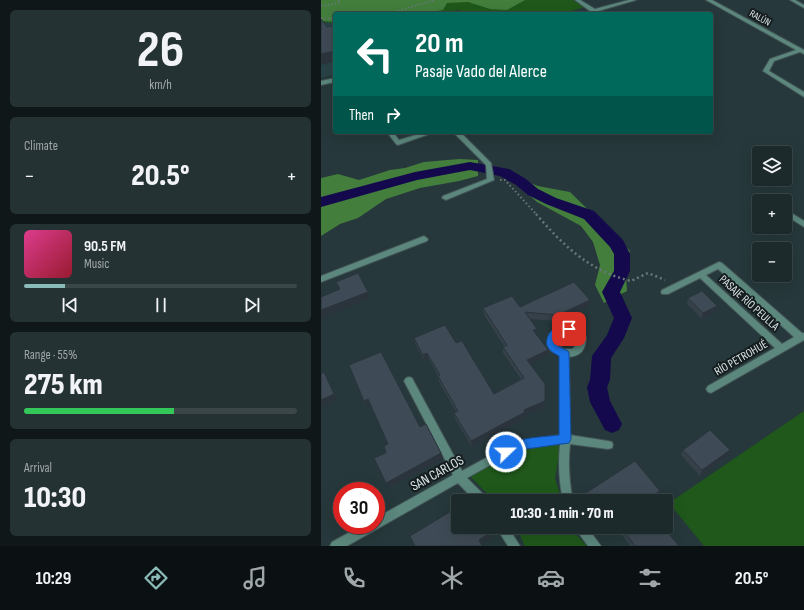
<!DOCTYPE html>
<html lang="en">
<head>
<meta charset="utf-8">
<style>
	:root { --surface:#1c2a2c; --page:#253234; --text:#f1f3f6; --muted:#a0a7a9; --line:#3a4648; --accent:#8bbbb9 }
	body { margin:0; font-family:"Sofia Sans Condensed",sans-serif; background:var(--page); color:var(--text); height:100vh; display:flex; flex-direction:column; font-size:15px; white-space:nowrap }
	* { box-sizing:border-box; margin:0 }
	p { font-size:13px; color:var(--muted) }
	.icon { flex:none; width:22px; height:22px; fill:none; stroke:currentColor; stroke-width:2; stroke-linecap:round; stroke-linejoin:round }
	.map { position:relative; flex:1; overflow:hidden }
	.panel { display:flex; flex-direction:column; gap:10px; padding:10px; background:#0f1718; width:321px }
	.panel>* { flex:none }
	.hud { position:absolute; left:12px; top:12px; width:380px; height:122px; border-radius:4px; box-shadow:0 4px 16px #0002,0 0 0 1px var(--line); background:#00695c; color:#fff; overflow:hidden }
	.controls { position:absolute; left:431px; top:146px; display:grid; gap:8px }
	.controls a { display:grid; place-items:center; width:40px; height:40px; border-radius:4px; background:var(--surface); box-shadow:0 4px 16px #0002,0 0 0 1px var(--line); font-size:20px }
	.speed { position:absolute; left:12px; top:482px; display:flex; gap:8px; font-size:20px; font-weight:700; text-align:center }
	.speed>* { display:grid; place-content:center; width:52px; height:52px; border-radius:50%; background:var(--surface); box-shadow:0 4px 16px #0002,0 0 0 1px var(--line); line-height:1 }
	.speed .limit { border:6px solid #d22; background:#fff; color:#111 }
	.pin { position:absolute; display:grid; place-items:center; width:34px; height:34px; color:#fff; margin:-17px; border-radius:8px; box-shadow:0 2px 6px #0006 }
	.me { position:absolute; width:44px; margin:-22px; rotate:68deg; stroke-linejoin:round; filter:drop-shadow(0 0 3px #0008) }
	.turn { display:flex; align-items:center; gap:14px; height:84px; padding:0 16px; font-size:18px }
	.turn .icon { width:52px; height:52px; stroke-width:2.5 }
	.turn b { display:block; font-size:28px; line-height:34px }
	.then { display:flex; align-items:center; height:38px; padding:0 16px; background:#0003; gap:8px; font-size:15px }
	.big { font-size:30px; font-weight:800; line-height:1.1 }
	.panel .tile { flex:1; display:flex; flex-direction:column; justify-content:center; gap:6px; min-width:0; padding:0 14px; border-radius:6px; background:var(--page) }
	.panel .dial { align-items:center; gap:0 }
	.dial b { font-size:52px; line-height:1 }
	.song { display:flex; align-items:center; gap:12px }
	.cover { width:48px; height:48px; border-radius:6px; background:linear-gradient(135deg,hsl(330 70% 55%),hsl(350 70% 35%)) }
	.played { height:4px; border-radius:2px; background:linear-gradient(90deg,var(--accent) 15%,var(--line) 15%) }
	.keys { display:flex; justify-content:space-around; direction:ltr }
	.heat { display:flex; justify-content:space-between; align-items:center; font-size:22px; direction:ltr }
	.charge { height:6px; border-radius:3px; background:linear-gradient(90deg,#34c759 55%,var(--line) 0) }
	.trip { position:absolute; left:130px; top:494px; width:222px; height:40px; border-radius:4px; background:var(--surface); box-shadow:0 4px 16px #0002,0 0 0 1px var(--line); font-weight:800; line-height:40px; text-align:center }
	.tabs { display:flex; height:64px; justify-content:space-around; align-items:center; background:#0b1112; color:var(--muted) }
	.tabs .icon { width:28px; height:28px }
	.tabs .current { color:var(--accent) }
	.tabs b { font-size:18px; color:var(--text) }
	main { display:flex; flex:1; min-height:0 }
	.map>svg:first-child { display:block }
	.built { fill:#284347 }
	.green { fill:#1f581a }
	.forest { fill:#437e3d }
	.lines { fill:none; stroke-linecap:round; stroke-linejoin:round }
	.canal { fill:#14094d; fill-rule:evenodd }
	.street-casing { stroke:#435457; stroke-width:2 }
	.path-far2 { stroke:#69787a; stroke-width:1.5; stroke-dasharray:1.5 2; stroke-linecap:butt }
	.path-far1 { stroke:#69787a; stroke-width:2; stroke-dasharray:1.5 2.5; stroke-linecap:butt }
	.path { stroke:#69787a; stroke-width:2.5; stroke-dasharray:2 3; stroke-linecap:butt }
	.street { fill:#5b877c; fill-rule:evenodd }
	.wall { fill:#354049 }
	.shaded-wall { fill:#2b343c }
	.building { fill:#3e4a55; stroke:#2b343c }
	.route { fill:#1a73e8; stroke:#114b97 }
	.labels { text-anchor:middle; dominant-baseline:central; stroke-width:4; stroke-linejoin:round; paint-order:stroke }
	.far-street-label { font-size:10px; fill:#dce6e8; stroke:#151d1f }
	.street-label { font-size:12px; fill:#dce6e8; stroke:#151d1f }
	.near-street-label { font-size:14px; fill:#dce6e8; stroke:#151d1f }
</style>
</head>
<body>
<main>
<section class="panel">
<div class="tile dial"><b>26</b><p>km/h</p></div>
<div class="tile"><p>Climate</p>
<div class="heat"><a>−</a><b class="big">20.5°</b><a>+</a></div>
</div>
<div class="tile">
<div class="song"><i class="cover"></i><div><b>90.5 FM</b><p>Music</p></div></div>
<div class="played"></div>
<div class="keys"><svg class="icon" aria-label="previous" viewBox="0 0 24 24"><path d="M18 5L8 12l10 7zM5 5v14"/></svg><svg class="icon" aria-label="pause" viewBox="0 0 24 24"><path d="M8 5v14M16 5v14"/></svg><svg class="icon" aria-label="next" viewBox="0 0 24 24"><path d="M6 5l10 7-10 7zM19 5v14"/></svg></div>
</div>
<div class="tile"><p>Range · 55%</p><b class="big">275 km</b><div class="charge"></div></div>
<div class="tile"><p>Arrival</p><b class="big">10:30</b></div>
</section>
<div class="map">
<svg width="483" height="546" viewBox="0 0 483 546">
	<rect width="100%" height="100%" fill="#26383b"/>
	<path class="built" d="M0,19H14V74L0,78Z"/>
	<path class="green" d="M0,0H252L264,7L241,14H144L138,10L113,14H14V23L0,22Z
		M483,411V546H383L348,503Z
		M240,444L234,478L241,501H173L148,475L196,448Z
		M195,527H248L266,546H204Z"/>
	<path class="forest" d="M0,0H204L186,10L169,9L147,2L126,3L122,10L97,14H14V22L0,21Z
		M138,159L157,160V176L138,181L99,188L65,199L37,218L19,224L0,236V178L17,174L38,180L69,170L84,168L103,162Z
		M201,180L217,186L249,192L309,251L304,263L306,291L283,303L274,285L279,265L272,242L260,226L216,202L200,188Z"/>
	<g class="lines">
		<path class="canal" d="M149,162L188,169L205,179L217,189L235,198L273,211L302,240L309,254V271L299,292L311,318L303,338L290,358L289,380L286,387L289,401L301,424L298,430L291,433L284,430L269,402L266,387L269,380L271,356L286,335L293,318L281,292L293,271V254L289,247L263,219L225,204L207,195L195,185L179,176L149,170L96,180L0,207V197L94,172Z"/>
		<defs>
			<path id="street" d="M254,0H259L274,9L308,0H315L267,14H260L269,11Z
				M385,0H391L483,50V54L479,52L453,61L448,71L483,92V97L442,71L449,59L475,50Z
				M469,0H474L483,5V8Z
				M14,78V82L0,85V81Z
				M66,132H72L78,140L105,132H114L77,145L75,144Z
				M132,132H139L170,163L173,180L125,200L121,198L122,196L166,179L165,165Z
				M464,209L483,221V227L464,215Z
				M103,236L107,239L106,241L0,282V276Z
				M398,262L401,263L481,333H483V340L390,393L387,392L385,389L387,386L454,348L379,278L347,294H341L340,292L341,290ZM397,269L473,337L461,344L385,275Z
				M244,326L256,328L265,337C265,349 260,356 248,357L249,435L287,441L291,442L292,445L291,448L287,449L249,444C247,464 248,481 252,501H242C238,481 237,464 239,444L198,449L146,478L165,497L166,501H154L137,483L26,546H9L11,542L42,525H55V518L132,475L83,381L85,378L88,377L91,378L141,471L196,441L239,435V355L230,351L226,345L228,334L236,328ZM244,332L251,333L257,338V344L251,349H243L235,344V338Z
				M175,527H187L199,546H187Z
				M253,527H266L280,546H267Z"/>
		</defs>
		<use href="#street" class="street-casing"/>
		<path class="path-far2" d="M0,6L19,3L17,0
			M67,14L114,0
			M0,18L14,19"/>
		<path class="path-far1" d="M179,180H184L216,215"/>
		<path class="path" d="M215,214C242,245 268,271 310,281L327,273L344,280"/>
		<use href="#street" class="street"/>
	</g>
	<path class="wall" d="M367,298L395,312L381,319L366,304Z
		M268,306L237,321L208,319L216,329L215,335L227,350V356L209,364L224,407L205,415V418L151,447L134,419L133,413L135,412L118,382L117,376L108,359L104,361L94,344L93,338L135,343L173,394L200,379L182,353V347L183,346L163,315L162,308Z
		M28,365L99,427L120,453L122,459L67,488L53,458L65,453L63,446L67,444L50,405L45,407Z
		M362,450L407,456L379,476L360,455Z
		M265,493L337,496L331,501H266L264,498Z
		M295,527H342L358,546H309Z"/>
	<path class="shaded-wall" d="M14,51V61L0,65V54Z
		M47,292L49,298L0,318V310Z
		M269,300L268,306L237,321V315Z
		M396,306L395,312L381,319L382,313Z
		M216,329V335L212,337V330Z
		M227,350V356L206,366V360Z
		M106,353L108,359L104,361L102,355Z
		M224,384V407L205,415V418L151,447L150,441L203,410Z
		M13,394L16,400L0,407V400Z
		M47,399L50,405L45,407L43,401Z
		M409,450L407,456L379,476L381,470Z
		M120,453L122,459L67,488L65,483Z
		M339,491L337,496L331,501H323Z
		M170,532L171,537L159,545L158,540Z"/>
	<path class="building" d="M0,19L6,27L14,25V51L0,54Z
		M37,273L47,292L0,310V297L19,289L15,282Z
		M253,282L269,300L237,315L204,312L216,329L212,330L227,350L206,360L224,384V401L203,410L204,412L150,441L133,413L137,411L117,376L119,375L106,353L102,355L93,338L124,325L135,343L141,341L173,394L203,378L182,347L186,345L162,308L191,296L199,307Z
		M381,291L396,306L382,313L367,298Z
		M60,352L99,427L105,424L120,453L65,483L53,458L65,453L63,446L67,444L47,399L43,401L28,365Z
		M3,372L13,394L0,400V374Z
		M389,430L409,450L381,470L362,450Z
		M314,461L339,491L323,501H271L265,493Z
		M137,507V527H167L170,532L158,540L161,546H94L89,536Z
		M300,527H342L358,546H314Z"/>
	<path class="route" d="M248,325L251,326L252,329L251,331L241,333L235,340L237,346L247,351L248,353L250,439L248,443L198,450L185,457L181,455L179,452C186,437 224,437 238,435V356C228,351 222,345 228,334C230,331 231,329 235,327C239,326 243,325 248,325Z"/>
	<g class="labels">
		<g class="far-street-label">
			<text transform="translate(439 18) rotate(29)">RALÚN</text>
		</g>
		<g class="street-label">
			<text transform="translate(428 303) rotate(42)">PASAJE RÍO PEULLA</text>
			<text transform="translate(420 358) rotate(-30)">RÍO PETROHUÉ</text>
		</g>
		<g class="near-street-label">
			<text transform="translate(116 473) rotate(-29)">SAN CARLOS</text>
		</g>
	</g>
</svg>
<div class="controls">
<a><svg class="icon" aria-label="layers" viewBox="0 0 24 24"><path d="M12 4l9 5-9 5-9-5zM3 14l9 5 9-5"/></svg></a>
<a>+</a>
<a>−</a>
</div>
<div class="speed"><div class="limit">30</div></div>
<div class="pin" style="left:248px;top:329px;background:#d93025"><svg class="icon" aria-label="arrive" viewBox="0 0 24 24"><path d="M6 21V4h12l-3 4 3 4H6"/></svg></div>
<svg class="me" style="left:185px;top:452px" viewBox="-20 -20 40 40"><circle r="17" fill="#1a73e8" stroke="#fff" stroke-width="3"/><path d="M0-11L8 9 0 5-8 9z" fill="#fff"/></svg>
<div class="trip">10:30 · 1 min · 70 m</div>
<div class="hud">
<div class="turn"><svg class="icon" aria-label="left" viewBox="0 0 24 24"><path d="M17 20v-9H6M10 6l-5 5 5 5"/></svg><div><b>20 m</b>Pasaje Vado del Alerce</div></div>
<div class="then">Then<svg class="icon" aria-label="right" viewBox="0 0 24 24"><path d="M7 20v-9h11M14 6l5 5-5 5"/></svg></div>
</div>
</div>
</main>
<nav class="tabs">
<b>10:29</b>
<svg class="icon current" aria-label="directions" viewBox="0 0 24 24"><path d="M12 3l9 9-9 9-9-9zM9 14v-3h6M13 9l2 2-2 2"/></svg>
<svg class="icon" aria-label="music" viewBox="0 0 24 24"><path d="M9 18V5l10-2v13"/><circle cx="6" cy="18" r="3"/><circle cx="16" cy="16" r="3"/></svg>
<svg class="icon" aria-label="phone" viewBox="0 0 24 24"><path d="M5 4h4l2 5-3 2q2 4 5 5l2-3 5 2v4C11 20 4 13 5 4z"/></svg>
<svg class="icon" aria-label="climate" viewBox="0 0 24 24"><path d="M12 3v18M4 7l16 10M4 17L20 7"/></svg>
<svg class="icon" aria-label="car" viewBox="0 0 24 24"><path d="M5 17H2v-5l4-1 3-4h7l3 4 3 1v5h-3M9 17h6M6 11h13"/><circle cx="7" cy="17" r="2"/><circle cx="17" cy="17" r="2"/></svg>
<svg class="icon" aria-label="filters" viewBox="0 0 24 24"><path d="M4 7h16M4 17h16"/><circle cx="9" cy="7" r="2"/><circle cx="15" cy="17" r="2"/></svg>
<b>20.5°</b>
</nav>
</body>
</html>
